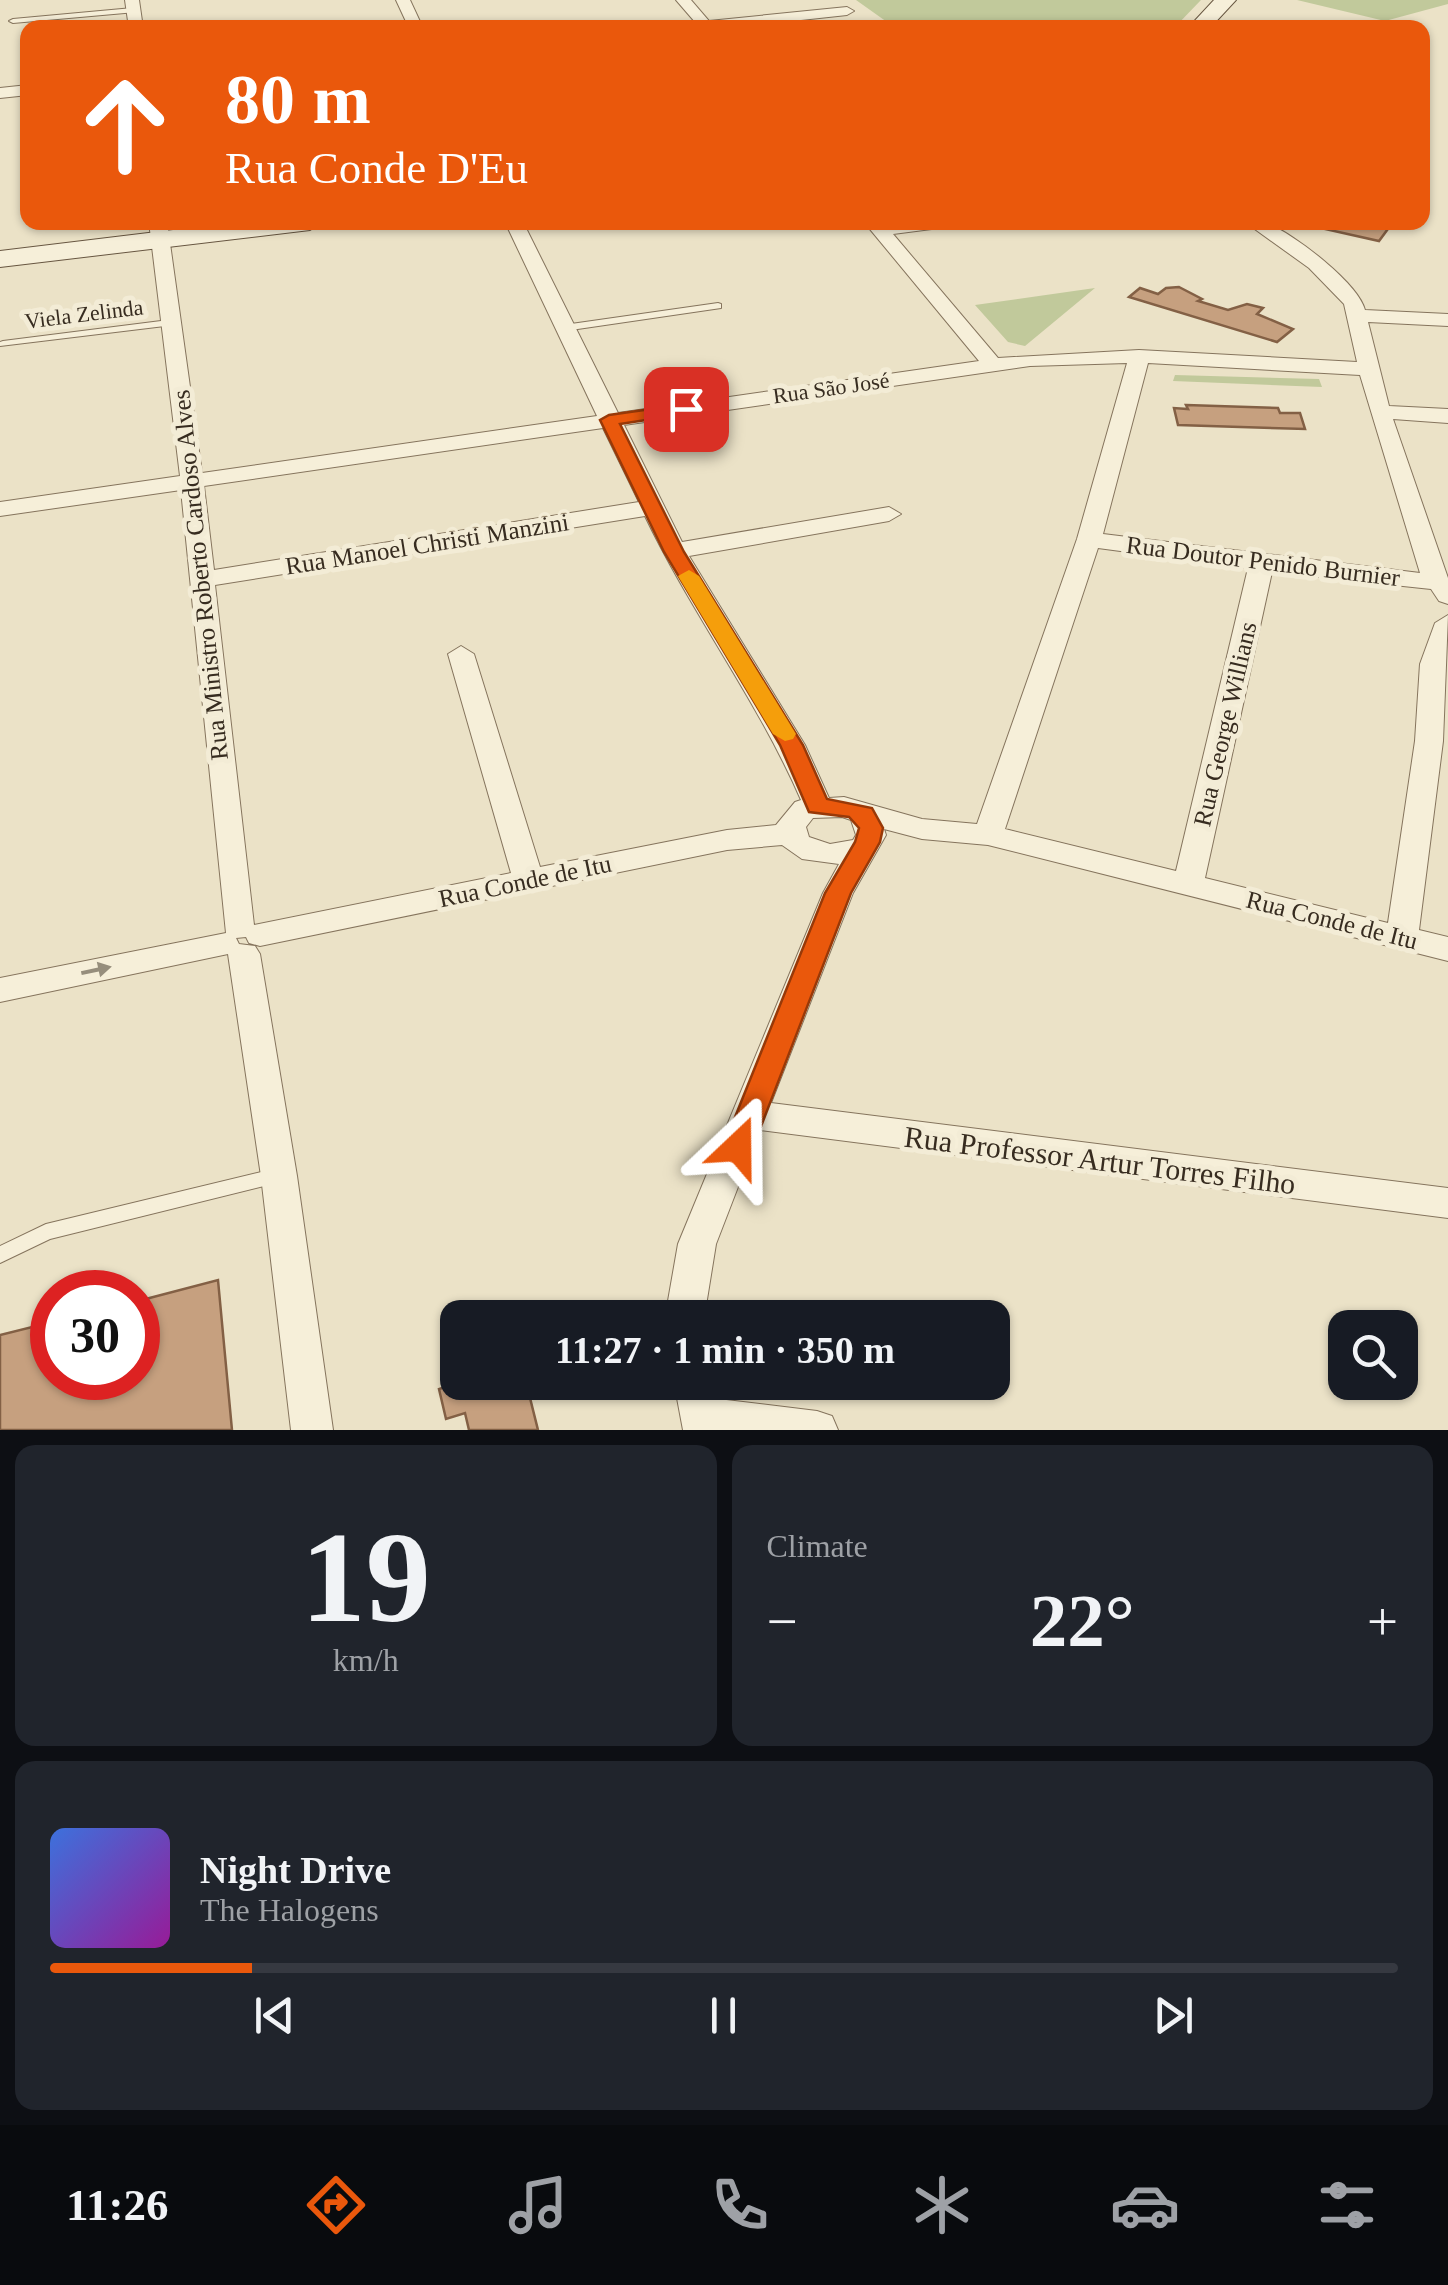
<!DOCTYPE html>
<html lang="en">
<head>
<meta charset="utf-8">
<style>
	:root { --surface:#171b24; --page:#20242c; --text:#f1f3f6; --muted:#9ea1a6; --line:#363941; --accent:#ea580c }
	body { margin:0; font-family:Georgia,serif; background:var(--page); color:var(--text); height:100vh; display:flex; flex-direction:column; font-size:38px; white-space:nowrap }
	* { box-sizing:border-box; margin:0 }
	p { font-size:32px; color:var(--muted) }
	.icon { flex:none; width:55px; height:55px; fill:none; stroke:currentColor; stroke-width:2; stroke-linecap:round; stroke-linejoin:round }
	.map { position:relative; height:1430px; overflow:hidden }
	.sheet { display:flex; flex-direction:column; gap:15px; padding:15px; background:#0d0f14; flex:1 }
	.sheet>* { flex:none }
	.hud { position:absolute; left:20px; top:20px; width:1410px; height:210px; border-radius:20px; box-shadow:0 2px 8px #0004; background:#ea580c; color:#fff; overflow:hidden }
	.fabs { position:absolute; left:1328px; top:1310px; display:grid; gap:20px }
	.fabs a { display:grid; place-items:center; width:90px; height:90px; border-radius:20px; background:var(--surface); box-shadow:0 2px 8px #0004; font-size:50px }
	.speed { position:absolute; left:30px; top:1270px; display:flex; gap:20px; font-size:50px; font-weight:700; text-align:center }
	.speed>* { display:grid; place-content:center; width:130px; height:130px; border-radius:50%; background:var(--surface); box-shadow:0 2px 8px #0004; line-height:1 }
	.speed .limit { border:15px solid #d22; background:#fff; color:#111 }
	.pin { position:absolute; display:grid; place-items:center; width:85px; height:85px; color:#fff; margin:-42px; border-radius:20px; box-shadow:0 5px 15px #0006 }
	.me { position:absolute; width:110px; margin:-55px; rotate:23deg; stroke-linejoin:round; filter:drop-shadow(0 0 8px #0008) }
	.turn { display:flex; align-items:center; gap:35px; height:210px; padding:0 40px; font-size:45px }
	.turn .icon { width:130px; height:130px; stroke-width:2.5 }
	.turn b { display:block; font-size:70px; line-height:85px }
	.big { font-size:75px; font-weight:700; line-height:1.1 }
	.sheet .tile { flex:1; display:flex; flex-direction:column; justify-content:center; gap:15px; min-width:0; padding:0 35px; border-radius:20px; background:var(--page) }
	.sheet .dial { align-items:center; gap:0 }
	.dial b { font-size:130px; line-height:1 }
	.song { display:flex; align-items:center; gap:30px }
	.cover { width:120px; height:120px; border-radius:15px; background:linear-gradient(135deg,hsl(220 70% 55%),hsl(300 70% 35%)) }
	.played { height:10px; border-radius:5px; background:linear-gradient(90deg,var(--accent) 15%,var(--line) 15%) }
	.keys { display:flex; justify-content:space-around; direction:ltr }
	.heat { display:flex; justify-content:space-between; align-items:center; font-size:55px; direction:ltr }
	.sheet .tiles { flex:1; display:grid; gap:15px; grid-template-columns:1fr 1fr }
	.tile:last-child { grid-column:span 2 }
	.trip { position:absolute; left:440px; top:1300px; width:570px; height:100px; border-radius:20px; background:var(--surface); box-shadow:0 2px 8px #0004; font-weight:700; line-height:100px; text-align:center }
	.menu { display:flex; height:160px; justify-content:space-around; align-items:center; background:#090b0e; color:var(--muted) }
	.menu .icon { width:70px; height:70px }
	.menu .on { color:var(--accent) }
	.menu b { font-size:45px; color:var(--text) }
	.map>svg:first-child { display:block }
	.green { fill:#c1c99b }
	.building { fill:#c6a07f; stroke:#836045; stroke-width:2.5 }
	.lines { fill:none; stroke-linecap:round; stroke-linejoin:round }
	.lane-casing { stroke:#85745d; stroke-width:2 }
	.street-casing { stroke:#85745d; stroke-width:2 }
	.secondary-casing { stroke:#675641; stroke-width:2 }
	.lane { fill:#f6efd9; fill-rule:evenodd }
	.street { fill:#f6efd9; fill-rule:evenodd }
	.secondary { fill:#f6efd9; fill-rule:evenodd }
	.oneway { fill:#968e7c }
	.route { fill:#ea580c; stroke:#983908; stroke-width:2.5 }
	.slow { fill:#f59e0b }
	.labels { text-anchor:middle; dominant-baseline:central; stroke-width:10; stroke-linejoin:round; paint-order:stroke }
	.far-street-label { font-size:22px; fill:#372c20; stroke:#f3ecd6 }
	.street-label { font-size:25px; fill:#372c20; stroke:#f3ecd6 }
	.near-street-label { font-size:30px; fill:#372c20; stroke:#f3ecd6 }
</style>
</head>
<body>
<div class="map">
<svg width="1448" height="1430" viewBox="0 0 1448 1430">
	<rect width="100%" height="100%" fill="#ebe2c7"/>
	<path class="green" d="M856,0H1201L1175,27H894Z
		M1297,0H1448V4L1385,21Z
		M1095,288L1025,346L1008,342L975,305Z
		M1175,375L1319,379L1322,387L1173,381Z"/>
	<path class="building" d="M1330,222H1393L1379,241L1325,229Z
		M1179,287L1202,299L1198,301L1228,310L1247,304L1263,308L1257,314L1293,329L1277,342L1129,297L1140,288L1158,294L1166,288Z
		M1186,405L1278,408L1280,413H1300L1305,429L1178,425L1174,408L1188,409Z
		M218,1280L232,1430H0V1335L52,1322V1378H138V1301Z
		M460,1382H526L538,1430H469L465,1413L446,1419L439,1389Z"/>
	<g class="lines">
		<defs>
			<path id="lane" d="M133,8L136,12L13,23L9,21L13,19Z
				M718,303L721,304V308L564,331L559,328L564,325Z
				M169,320L174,323L173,325L0,346V342L3,341Z
				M278,1168L284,1171L287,1176L284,1181L50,1239L0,1263V1246L46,1224Z"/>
			<path id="street" d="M125,0H139L143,28H129Z
				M396,0H410L423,28H409Z
				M676,0H691L709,21L847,7L854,11L847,15L729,28H675L695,22Z
				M28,85V95L0,98V88Z
				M149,222H167L202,473L597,416L505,222H523L618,413L979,361L864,222H956L947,227L893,234L998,358L1139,350L1357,362L1344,304L1309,268L1245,222C1253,222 1262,221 1269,224C1295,235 1358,283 1365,310L1448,314V326L1368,322L1389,406L1448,409V423L1393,419L1448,578V604L1439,601L1431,589L1272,572L1205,878L1388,923L1415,741L1420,664L1435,623L1448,615L1443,741L1419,930L1448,937V961L988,845L922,839L884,829L886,835L853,893L771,1103L1448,1188V1218L760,1130L716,1244L704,1318H665L678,1244L823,893L839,864L802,859L782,845L727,850L260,946L249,943L246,937L236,938L239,944L255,946L260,954L297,1176L333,1430H291L261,1176L228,954L0,1002V978L226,933L181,490L0,516V502L180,476ZM1127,363L1077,539L977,824L922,819L844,797L829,798L805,745L689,556L889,521L901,514L889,507L682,542L624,425L1030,366ZM1148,363L1360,375L1420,573L1103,534ZM603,428L639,502L214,570L204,486ZM645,516C692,614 758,701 801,800L795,802L776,825L727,830L540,867L474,654L461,646L448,654L511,873L254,925L215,585ZM1098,548L1248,568L1176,871L1005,829ZM842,817L851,820L856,835L853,840L830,844L809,837L806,827L813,818Z
				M674,1382H714L718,1399L817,1411L832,1416L838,1430H683Z"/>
			<path id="secondary" d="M1214,0H1236L1210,28H1188Z
				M239,222H323L310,230L0,267V251Z"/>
		</defs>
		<use href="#lane" class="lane-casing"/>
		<use href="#street" class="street-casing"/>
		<use href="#secondary" class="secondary-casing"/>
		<use href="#lane" class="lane"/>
		<use href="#street" class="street"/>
		<use href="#secondary" class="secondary"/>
	</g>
	<defs><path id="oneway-solid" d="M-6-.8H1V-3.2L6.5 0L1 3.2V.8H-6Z" transform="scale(2.5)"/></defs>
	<use class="oneway" href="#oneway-solid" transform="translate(96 970) rotate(-12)"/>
	<path class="route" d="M686,404L692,405V413L620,424L684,552L803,745L827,799L872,808L883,828L880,842L851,893L753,1147L748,1156L738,1159L727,1156L723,1147L825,893L855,842L859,828L849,817L809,812L780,745L664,552L600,420L609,415Z"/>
	<path class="slow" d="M689,570L699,576L796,734L793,739L785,741L773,734L678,576Z"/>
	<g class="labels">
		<g class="far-street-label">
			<text transform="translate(84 314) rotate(-7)">Viela Zelinda</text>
			<text transform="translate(831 388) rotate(-8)">Rua São José</text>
		</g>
		<g class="street-label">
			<text transform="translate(427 544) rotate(-9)">Rua Manoel Christi Manzini</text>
			<text transform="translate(1263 561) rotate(7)">Rua Doutor Penido Burnier</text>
			<text transform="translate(200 575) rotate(-96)">Rua Ministro Roberto Cardoso Alves</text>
			<text transform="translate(1225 724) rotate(-77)">Rua George Willians</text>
			<text transform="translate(525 881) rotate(-12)">Rua Conde de Itu</text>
			<text transform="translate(1332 920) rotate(14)">Rua Conde de Itu</text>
		</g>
		<g class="near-street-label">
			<text transform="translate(1100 1160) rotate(7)">Rua Professor Artur Torres Filho</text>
		</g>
	</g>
</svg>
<div class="fabs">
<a><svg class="icon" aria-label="search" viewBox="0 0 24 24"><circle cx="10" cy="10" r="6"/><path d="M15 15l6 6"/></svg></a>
</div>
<div class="speed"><div class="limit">30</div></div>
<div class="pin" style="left:686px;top:409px;background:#d93025"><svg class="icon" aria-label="arrive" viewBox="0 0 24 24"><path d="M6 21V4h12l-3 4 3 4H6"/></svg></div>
<svg class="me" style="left:738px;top:1147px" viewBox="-20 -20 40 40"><path d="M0-17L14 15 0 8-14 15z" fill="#ea580c" stroke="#fff" stroke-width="4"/></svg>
<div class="trip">11:27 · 1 min · 350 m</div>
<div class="hud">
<div class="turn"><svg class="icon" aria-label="ahead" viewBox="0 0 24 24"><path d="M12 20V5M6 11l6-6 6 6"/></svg><div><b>80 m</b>Rua Conde D'Eu</div></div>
</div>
</div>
<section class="sheet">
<div class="tiles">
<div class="tile dial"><b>19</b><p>km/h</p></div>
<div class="tile"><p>Climate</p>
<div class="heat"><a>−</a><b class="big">22°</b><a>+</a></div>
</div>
<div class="tile">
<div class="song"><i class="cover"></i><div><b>Night Drive</b><p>The Halogens</p></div></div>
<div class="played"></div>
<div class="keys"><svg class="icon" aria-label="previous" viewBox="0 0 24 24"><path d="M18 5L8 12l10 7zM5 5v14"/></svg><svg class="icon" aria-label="pause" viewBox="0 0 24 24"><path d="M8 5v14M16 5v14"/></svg><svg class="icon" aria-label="next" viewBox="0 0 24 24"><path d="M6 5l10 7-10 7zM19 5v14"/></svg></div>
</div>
</div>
</section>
<nav class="menu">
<b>11:26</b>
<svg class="icon on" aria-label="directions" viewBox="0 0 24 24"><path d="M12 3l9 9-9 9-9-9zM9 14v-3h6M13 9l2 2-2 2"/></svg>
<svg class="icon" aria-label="music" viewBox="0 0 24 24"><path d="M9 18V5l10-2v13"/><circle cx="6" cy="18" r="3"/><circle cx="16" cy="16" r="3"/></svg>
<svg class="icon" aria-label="phone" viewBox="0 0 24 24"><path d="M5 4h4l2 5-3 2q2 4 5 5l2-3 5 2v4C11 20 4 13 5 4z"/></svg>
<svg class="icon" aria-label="climate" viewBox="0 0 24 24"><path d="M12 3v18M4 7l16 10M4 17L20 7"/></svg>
<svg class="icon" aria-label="car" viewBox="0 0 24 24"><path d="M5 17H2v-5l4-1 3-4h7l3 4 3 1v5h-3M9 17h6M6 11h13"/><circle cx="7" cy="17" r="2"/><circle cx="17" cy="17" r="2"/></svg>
<svg class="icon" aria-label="filters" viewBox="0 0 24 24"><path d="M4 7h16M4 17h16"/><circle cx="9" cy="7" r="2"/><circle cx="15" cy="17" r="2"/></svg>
</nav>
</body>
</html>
